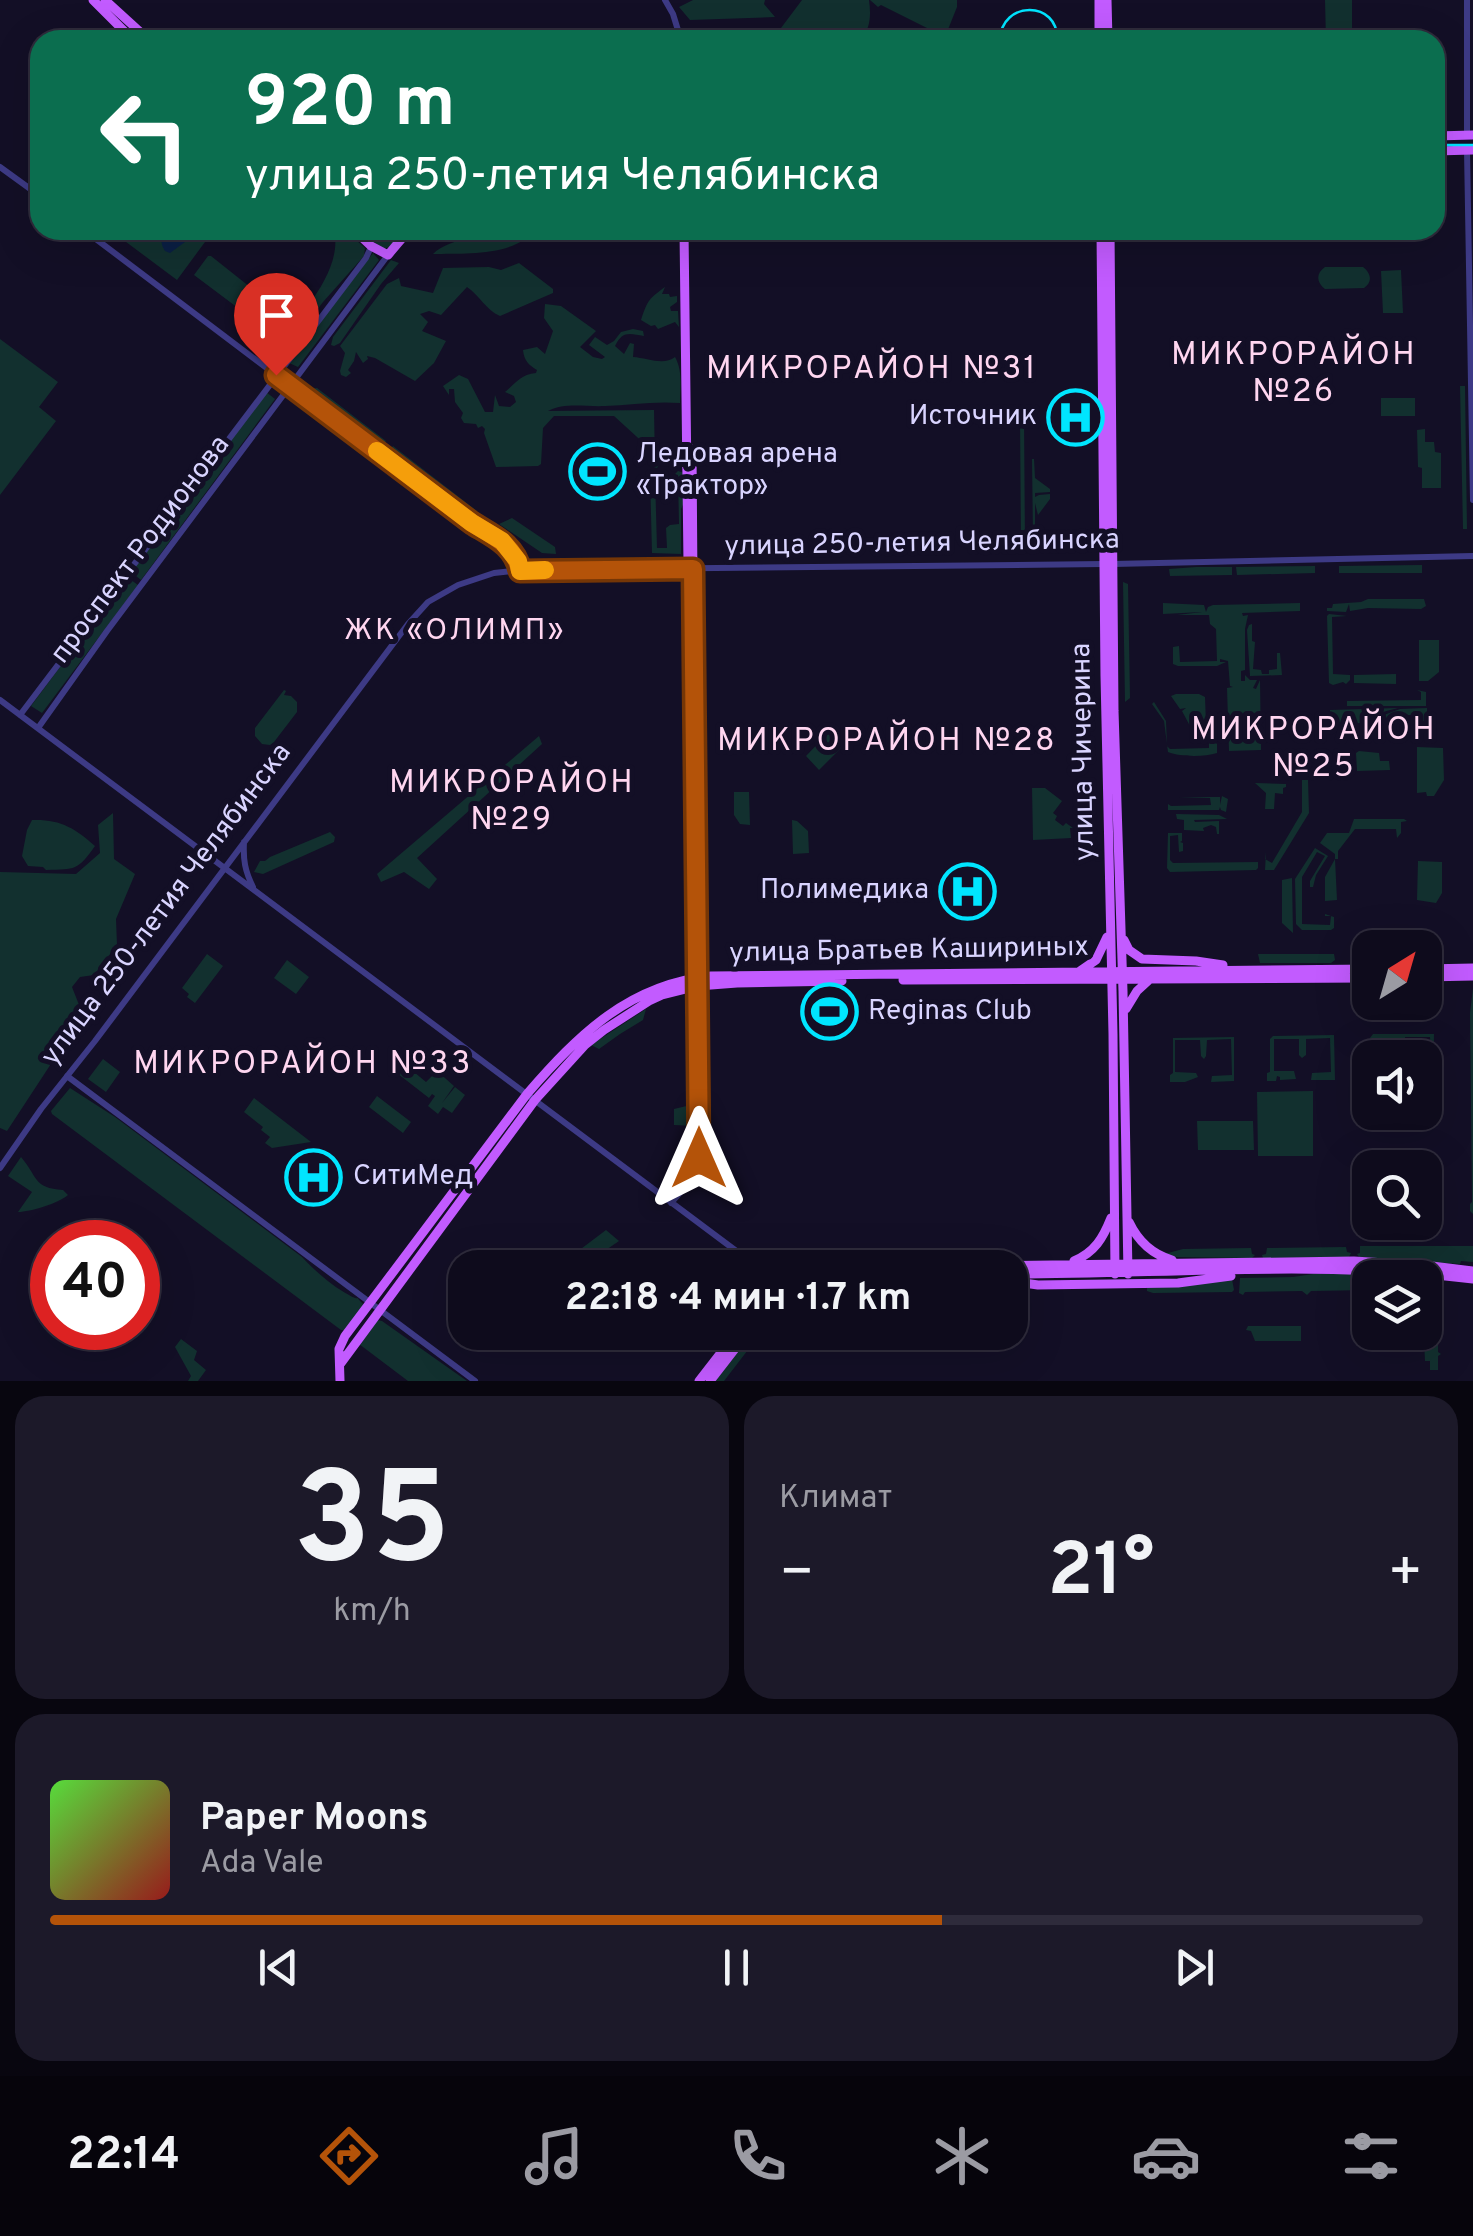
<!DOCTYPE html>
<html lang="ru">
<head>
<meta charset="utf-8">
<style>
	:root { --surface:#0e0b1c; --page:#1c1929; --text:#f1f3f6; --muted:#9b9ba3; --line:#2e2b3b; --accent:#b45309 }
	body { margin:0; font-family:Overpass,sans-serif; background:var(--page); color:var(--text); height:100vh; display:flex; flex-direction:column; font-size:38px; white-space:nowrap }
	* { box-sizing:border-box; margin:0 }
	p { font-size:32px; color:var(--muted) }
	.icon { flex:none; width:55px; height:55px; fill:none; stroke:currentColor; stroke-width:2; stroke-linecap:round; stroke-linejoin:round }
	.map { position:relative; height:1381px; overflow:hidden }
	.drawer { display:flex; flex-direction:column; gap:15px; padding:15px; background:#08060f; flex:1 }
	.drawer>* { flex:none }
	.guide { position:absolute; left:30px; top:30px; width:1415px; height:210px; border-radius:30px; box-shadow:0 10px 40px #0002,0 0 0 2px var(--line); background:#0b6e4f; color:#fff; overflow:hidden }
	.needle { width:65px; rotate:37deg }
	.buttons { position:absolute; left:1352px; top:930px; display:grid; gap:20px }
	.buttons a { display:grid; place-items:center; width:90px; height:90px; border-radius:20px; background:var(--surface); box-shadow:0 10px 40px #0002,0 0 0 2px var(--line); font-size:50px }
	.speed { position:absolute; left:30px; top:1220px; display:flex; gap:20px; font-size:50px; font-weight:700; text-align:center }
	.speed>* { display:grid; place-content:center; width:130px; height:130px; border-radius:50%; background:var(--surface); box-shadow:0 10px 40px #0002,0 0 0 2px var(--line); line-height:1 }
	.speed .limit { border:15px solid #d22; background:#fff; color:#111 }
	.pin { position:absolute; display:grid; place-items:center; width:85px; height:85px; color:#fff; margin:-102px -42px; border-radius:50% 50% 50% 0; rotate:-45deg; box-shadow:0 0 10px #0007 }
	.pin .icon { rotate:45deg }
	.me { position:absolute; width:110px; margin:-55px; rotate:0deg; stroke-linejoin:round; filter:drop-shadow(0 0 8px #0008) }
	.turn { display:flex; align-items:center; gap:35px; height:210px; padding:0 50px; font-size:45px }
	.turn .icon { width:130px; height:130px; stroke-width:2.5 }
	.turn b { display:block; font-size:70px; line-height:85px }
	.big { font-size:75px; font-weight:700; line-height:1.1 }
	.drawer .widget { flex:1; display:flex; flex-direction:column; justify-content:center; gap:15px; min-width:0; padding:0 35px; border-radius:30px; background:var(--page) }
	.drawer .dial { align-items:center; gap:0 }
	.dial b { font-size:130px; line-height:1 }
	.song { display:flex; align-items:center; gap:30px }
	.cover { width:120px; height:120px; border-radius:15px; background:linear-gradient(135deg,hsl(110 70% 55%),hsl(0 70% 35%)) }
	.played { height:10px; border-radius:5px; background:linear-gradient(90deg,var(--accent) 65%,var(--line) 65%) }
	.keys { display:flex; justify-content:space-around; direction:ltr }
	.heat { display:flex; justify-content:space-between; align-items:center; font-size:55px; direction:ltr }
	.drawer .tiles { flex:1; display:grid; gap:15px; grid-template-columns:1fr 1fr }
	.widget:last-child { grid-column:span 2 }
	.trip { position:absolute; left:448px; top:1250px; width:580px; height:100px; border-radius:30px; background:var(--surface); box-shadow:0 10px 40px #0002,0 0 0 2px var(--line); font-weight:700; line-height:100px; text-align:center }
	.tab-bar { display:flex; height:160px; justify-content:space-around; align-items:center; background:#06040b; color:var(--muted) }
	.tab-bar .icon { width:70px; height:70px }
	.tab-bar .active { color:var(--accent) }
	.tab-bar b { font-size:45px; color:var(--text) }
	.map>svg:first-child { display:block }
	.green { fill:#12302f }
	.water { fill:#0a1f44 }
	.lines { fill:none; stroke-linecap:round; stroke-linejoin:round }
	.stream { stroke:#0a1f44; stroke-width:2.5 }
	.minor { stroke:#3d3a85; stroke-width:6 }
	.major { stroke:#c25bff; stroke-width:9 }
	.tram { stroke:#00e5ff; stroke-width:2.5 }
	.route-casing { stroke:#753606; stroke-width:25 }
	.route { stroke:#b45309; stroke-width:18 }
	.slow { stroke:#f59e0b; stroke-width:18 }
	.labels { text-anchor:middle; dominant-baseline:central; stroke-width:10; stroke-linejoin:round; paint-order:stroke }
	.poi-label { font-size:28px; fill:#d9d4ff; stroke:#130f26; text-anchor:start }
	.street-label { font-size:28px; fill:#d9d4ff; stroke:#130f26 }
	.neighbourhood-label { font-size:30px; letter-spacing:2.5px; fill:#ffd6f0; stroke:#130f26 }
	.quarter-label { font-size:32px; letter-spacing:2.5px; fill:#ffd6f0; stroke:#130f26 }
</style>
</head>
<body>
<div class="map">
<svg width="1473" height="1381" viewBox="0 0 1473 1381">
	<rect width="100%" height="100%" fill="#130f26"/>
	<path class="green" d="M693,0H765L764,4L775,17L690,20L679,7Z
		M802,0H869C871,14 871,29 860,40H772Z
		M870,0H957V7L945,37L881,5L878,7Z
		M1325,0H1352V40H1326Z
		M110,230H203L205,242L177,280Z
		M334,230H345L365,248L364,256L323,302L281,358L271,350C296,320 344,273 334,230Z
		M359,230H405L390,247L383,249Z
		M521,230H535C513,257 465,253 433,254C454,234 494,238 521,230Z
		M373,253L379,260L298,367L289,363Z
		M208,256H211L275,307L278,313L266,329L194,275Z
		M391,260L399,263L381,284L340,343L334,346L331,345L333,337Z
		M519,263L553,289V293L500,316C486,310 480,296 467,287L441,315L429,311L420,314L428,322L422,331L446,341L434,363L415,381L375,358L367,356L368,359L363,363L356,352L354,361L348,370L351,373L346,377L341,375L340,371L345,353L340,346L387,284L399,278L401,286L433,293L443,268L489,267L501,270Z
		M1325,267H1363C1371,273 1373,282 1364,288L1325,289C1316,282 1316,273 1325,267Z
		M1401,270L1403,313H1383L1381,271Z
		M665,287L662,294H669L670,297L677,296V302L670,307L671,311H678L679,327L675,322L658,329L655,325L651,326L641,320C648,299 649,299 665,287Z
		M545,304L561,306L596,331L580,347L593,357L602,359L605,357L589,345L595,337L607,345L614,341L621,332L633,329L643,331L644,336C629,333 622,331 615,346L624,354L630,343L634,344L633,357C647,358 664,366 675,357C683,371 680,388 680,403C654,401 630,405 605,406C585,407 565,402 548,411L654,410L655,463L659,464L657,468L650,466L648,447L614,416H554L543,428L541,464L538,466L496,467L484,433L485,429L482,426L478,428L476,424L464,423L461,418L463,413L455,402L454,389H449V395L443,386L459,375L468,379L485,412H493L495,395L499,406L510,407L516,402L514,396L505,392C517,382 520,375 536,373L537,370C529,365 524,361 523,350L537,347L545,354L553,331L544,318Z
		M0,339L58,382L39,407L56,421L0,495Z
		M1460,386H1465L1467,529H1463Z
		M317,388L386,441L381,448L307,389Z
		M266,392L275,399L141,580L131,572Z
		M1381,398H1415V416H1381Z
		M1020,417H1024L1025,544H1021Z
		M1425,429V442H1434L1435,452L1441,453V488H1422V468L1418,467L1417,430Z
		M393,446L477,511L474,514L470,515L390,454L389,451Z
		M1032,459H1034L1035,478L1050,489V492L1035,493V497L1039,495L1050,494V499L1038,515L1035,503V538H1033Z
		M678,471L684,473L685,500L681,509V554L652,553L650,475L653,472L660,474L655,476L657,548H667L666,528L670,525L679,524L678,475L675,474Z
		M512,518L555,547L556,554L542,553L499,524Z
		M1422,565V573H1339V566Z
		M1315,566V573L1237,575L1236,567Z
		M1196,567H1232V575L1170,576L1169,569Z
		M127,577L138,585L42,713L31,706Z
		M1123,582L1128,584L1130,698L1125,702Z
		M1368,599H1424L1426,606L1421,609L1368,608L1350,611L1349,604L1346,612L1327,611V608H1332L1333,604L1361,602Z
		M1163,603L1204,605L1206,612L1208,607L1213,605L1300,603V611L1242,613L1243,616L1248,615L1245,629V670L1241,671V681H1245V675L1250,680H1257L1253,688L1256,689L1260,680L1261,750L1229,751L1227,688L1233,687L1230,686L1228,661L1220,659V662H1226L1217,666H1178L1173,664V647L1179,646L1180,662L1217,661L1216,629L1210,624L1209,615H1177L1202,612L1163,614Z
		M1329,614L1347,616L1332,617L1333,674L1350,675V680L1346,684L1343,682L1333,685L1329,683L1327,616Z
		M1252,624V641L1255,642L1253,669L1261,670L1262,674H1269V670L1277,669V653H1280L1282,675L1250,676L1247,630L1249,625Z
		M1419,640H1439V672L1428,681H1419Z
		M1396,674V684L1354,683V675Z
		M284,690L286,691L284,695L291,696L297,702V712L274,742L270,745L262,744L255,736V728Z
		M1417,690L1426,692V706H1347V701L1421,700V692Z
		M1176,694H1199L1205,697L1206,724L1190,726L1182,711L1186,708L1180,709L1171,696Z
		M1154,702L1166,721L1167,746L1170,749L1209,748V741H1202V739H1211L1217,744V753C1204,757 1181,757 1168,752L1164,721L1152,704Z
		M1398,708L1375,714L1361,723L1339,724L1335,728H1330V710Z
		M1427,708V727L1415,726V715H1397L1395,727L1374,726L1368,721L1400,709Z
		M831,730L845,744L819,770L806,756Z
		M539,736L542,744L417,858L437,879L429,889L404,872L381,882L377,874Z
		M1417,747L1443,748L1444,780L1434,796H1427L1426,792L1417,793Z
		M1359,751L1379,753L1380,761H1389L1390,770L1357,771L1356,753Z
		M1302,780H1308L1309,813L1274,870H1265L1266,852L1265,859L1272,863L1302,812Z
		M1255,783L1286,784V787L1283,788V794L1275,793L1274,809H1265L1266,793Z
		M1032,788H1045L1062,801L1053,813L1057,816L1055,820L1063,826L1066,823L1073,828H1070L1071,838L1033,840Z
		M734,792H749L750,825L740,824L734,815Z
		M1222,796L1228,799L1226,812L1221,810L1220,807L1219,810H1168V804L1171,806L1211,805L1210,798L1179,797H1220V805Z
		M113,813L114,859L135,874L116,919L117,945L94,975L80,977L72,987L83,1015L7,1131L0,1128V872L76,874L100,853L98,825Z
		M1176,814L1219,815L1227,819L1194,820L1195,822L1219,821V834H1217L1216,827L1211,825L1203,828L1204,831L1184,830V820L1177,819Z
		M1354,819H1404L1407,821L1401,822V833L1397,838L1396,829H1355L1338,851V859H1335L1337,900L1325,901V877L1335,859V854L1320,843L1327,833H1349Z
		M32,820C60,819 75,828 95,846C77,871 76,869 46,870L43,867L28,866L22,856L27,830Z
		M792,820L797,821L808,831L809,853L793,854Z
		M330,832L335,837L334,842L263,874L254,872L260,861H265L270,857Z
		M1168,833H1182V841L1180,842L1183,843V851L1179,852L1178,835L1170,836V860L1173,863L1258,862V868L1256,870L1170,872L1167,868Z
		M1315,848L1328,856L1316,875L1313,887H1310V881L1325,856L1317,852L1302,877V924L1330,925L1331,916H1325V914L1334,917V928L1331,930H1302L1296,924L1295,879Z
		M1418,861L1442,862V893L1436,903L1417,900Z
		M1292,878L1293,933L1282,923V880Z
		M207,954L223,966L195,1003L187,997L189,994L182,988Z
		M1258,954H1334L1335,960L1331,963H1260Z
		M287,960L309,977L296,994L274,978Z
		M1473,988V1262L1461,1261L1460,1264L1359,1257L1357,1254L1360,1253V1246H1473V1214L1470,1211V1204L1472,1202L1470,1013Z
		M646,1009L643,1020L620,1034L599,1049L591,1045Z
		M1373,1034H1434L1433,1076L1431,1075L1425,1077V1071H1431L1430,1037H1405V1049L1402,1052L1399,1051L1398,1038H1374L1373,1057L1370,1058V1080H1367V1072L1370,1070V1038Z
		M1334,1035L1335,1080H1311L1312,1073L1331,1072L1330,1038L1306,1039V1055L1302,1058L1299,1055V1039H1274V1071H1294L1296,1079L1280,1080V1077L1277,1076L1276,1081H1267V1073L1270,1072V1039L1273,1036Z
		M1234,1037V1081L1211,1082L1212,1076L1232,1075L1231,1039L1207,1040L1206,1056L1204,1059L1201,1056L1200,1040H1175V1072L1196,1073L1198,1077L1185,1082H1170V1075L1173,1073V1038Z
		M103,1059L120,1072L106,1092L88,1079Z
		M400,1062L405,1065L404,1070L410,1074L414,1072L426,1082L437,1071L454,1086L442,1103L455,1087L465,1095L452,1113L443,1107L438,1114L428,1106L435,1096L432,1094L429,1098L393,1070Z
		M70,1088L115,1117L302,1257C315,1271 332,1286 349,1295C363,1303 352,1292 363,1304L362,1309L344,1330H341L52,1114L51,1111Z
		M1313,1091V1156H1258L1257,1092Z
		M377,1096L411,1122L403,1133L369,1107Z
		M254,1098L311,1142L272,1148L265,1143L270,1137L261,1130L263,1127L244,1112Z
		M695,1104L694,1126L674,1125V1109Z
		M1197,1121H1253L1254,1150H1198Z
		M21,1157C38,1177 33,1188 63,1190L68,1195C59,1203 30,1212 18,1212L32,1192L8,1176Z
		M606,1230L619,1241L581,1267H557Z
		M1149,1243L1161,1252L1168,1253L1183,1249L1251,1248L1252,1254L1255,1255L1252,1258L1173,1257L1158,1251Z
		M1346,1247L1347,1252L1351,1253L1349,1257L1263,1258L1262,1255L1266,1254L1267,1248Z
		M1313,1274H1372L1375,1277L1370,1278V1290L1311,1291L1307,1295L1302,1291L1245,1292L1243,1295L1239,1293L1240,1278L1293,1277Z
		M1232,1279L1234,1290L1232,1292L1153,1293L1147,1291V1286Z
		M377,1320L382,1321L467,1381H408L359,1344Z
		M1425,1325L1426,1335L1441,1336L1438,1337V1352L1441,1354L1438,1356V1370H1430V1361H1425L1424,1340L1428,1347L1435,1346V1343H1429L1431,1339L1425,1338Z
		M1299,1326H1301V1341H1255L1251,1331L1246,1330L1248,1326Z
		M752,1333H761L724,1381H715Z
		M181,1339L197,1351L194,1360L206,1370L198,1381H188L191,1376L175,1347Z"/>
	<path class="water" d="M166,230H190L185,242L170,253L165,251C159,241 162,240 166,230Z"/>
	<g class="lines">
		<path class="stream" d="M190,233L195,237"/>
		<path class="minor" d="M665,0L673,14L681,40
			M1467,0V135
			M1467,150L1473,500
			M0,167L40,196
			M84,230L472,523C493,536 514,545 520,571
			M488,534L492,541L504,551L512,571
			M1113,564L1473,556
			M0,700L759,1268
			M20,715L366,258L371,247
			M38,728L107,631L388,255
			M244,842C243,860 245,871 253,887
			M67,1076L475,1381
			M0,1168L41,1109L95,1041L408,624L428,602L458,585L494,573L523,570L1104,564
			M671,1203L693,1178L699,1157L698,986"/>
		<path class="major" d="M93,0L133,40
			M105,0L149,40
			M1107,0L1108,40
			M1099,40V0
			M1435,136L1473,135
			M1435,151L1473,150
			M354,230L371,246L388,255L409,230
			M684,230L693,980
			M1101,230L1105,676L1113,1034L1115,1274
			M1110,230L1114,711L1123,991L1128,1274
			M692,449L693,584
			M1124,940L1129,950L1142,959L1196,961L1223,965
			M1425,969L1473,968
			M1080,971L1096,960L1107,937
			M1425,977L1473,976
			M903,980L1370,978
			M1126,1009L1137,991L1149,980
			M1129,1222C1138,1241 1151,1254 1172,1260
			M1074,1261C1095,1252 1103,1238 1111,1218
			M841,1268L1354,1261L1432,1266L1473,1271
			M1010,1274C1164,1274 1320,1260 1473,1279
			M1010,1281L1038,1285L1178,1283L1231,1276
			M341,1363L535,1100L585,1045L604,1030L649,1001L662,995L698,986L737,983L842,981
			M340,1381L339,1349L345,1336L527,1094C578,1035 629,984 711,976L1370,969
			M699,1381L737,1332
			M710,1381L748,1332"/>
		<path class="tram" d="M1000,40C1001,0 1059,0 1057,40
			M1435,145H1473"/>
	</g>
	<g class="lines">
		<defs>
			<path id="route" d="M276,375L472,523C493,536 515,545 520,571L693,569L699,1158"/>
		</defs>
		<use href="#route" class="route-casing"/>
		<use href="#route" class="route"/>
		<path class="slow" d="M377,451L472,523L502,541L518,561L520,571L545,570"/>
	</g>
	<defs>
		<symbol id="hospital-ring" viewBox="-11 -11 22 22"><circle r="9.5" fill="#130f26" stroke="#00e5ff" stroke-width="1.5"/><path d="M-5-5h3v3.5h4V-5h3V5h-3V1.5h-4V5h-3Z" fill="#00e5ff"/></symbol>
		<symbol id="stadium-ring" viewBox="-11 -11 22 22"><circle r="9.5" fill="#130f26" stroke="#00e5ff" stroke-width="1.5"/><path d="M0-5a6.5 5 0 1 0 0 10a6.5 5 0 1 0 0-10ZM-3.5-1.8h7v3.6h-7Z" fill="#00e5ff"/></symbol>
	</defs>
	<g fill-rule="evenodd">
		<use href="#hospital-ring" x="1044" y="386" width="63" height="63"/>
		<use href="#stadium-ring" x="566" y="440" width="63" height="63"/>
		<use href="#hospital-ring" x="936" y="860" width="63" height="63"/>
		<use href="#stadium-ring" x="798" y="980" width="63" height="63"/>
		<use href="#hospital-ring" x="282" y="1146" width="63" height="63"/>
	</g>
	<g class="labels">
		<g class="poi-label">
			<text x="1037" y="417" text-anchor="end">Источник</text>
			<text x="636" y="455">Ледовая арена<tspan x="636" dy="32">«Трактор»</tspan></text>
			<text x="929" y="891" text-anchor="end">Полимедика</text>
			<text x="868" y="1012">Reginas Club</text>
			<text x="353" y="1177">СитиМед</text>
		</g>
		<g class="street-label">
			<text transform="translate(922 544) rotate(-1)">улица 250-летия Челябинска</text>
			<text transform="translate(141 550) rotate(-53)">проспект Родионова</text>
			<text transform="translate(1084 752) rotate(-91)">улица Чичерина</text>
			<text transform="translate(167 905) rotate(-53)">улица 250-летия Челябинска</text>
			<text transform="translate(909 951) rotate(-1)">улица Братьев Кашириных</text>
		</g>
		<g class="neighbourhood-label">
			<text x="455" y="631">ЖК «ОЛИМП»</text>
		</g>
		<g class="quarter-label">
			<text x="1294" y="356">МИКРОРАЙОН<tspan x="1294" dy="37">№26</tspan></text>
			<text x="872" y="370">МИКРОРАЙОН №31</text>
			<text x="1314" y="731">МИКРОРАЙОН<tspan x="1314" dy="37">№25</tspan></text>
			<text x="887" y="742">МИКРОРАЙОН №28</text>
			<text x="512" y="784">МИКРОРАЙОН<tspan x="512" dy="37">№29</tspan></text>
			<text x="303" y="1065">МИКРОРАЙОН №33</text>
		</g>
	</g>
</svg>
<div class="buttons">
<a><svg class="needle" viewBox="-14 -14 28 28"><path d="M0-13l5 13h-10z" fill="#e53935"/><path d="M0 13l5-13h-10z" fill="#9b9ba3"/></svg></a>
<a><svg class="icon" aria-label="sound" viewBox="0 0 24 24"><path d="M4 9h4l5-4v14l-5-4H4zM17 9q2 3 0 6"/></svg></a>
<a><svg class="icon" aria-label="search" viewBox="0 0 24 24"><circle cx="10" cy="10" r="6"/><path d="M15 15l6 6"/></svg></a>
<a><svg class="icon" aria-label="layers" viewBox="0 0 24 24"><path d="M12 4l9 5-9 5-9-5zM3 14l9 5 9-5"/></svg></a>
</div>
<div class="speed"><div class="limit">40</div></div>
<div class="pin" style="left:276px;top:375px;background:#d93025"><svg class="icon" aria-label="arrive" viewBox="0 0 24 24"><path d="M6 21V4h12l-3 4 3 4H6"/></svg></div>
<svg class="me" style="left:699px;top:1158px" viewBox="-20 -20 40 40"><path d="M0-17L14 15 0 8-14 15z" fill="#b45309" stroke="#fff" stroke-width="4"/></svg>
<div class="trip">22:18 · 4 мин · 1.7 km</div>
<div class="guide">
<div class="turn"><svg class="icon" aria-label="left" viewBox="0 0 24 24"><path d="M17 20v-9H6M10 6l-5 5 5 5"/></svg><div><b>920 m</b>улица 250-летия Челябинска</div></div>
</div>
</div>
<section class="drawer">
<div class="tiles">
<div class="widget dial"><b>35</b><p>km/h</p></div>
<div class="widget"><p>Климат</p>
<div class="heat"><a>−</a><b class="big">21°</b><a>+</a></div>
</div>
<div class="widget">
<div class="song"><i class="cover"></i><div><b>Paper Moons</b><p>Ada Vale</p></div></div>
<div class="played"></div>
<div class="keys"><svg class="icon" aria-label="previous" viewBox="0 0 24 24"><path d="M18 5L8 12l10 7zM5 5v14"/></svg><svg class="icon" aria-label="pause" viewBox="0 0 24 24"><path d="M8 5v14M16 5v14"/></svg><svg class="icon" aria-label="next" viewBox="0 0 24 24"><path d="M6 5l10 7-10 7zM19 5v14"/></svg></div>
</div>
</div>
</section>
<nav class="tab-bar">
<b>22:14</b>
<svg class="icon active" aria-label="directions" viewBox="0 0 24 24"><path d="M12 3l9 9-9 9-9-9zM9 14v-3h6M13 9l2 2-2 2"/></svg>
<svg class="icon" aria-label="music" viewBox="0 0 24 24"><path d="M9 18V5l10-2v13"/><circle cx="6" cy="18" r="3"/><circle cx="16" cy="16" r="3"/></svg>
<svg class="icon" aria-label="phone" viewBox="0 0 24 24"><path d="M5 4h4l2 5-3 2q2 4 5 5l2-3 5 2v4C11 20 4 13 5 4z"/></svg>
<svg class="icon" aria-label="climate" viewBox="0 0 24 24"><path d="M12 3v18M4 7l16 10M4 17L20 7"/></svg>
<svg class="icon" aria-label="car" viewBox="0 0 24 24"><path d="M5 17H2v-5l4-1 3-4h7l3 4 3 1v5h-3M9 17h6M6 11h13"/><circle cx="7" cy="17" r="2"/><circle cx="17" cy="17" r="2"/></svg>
<svg class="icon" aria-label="filters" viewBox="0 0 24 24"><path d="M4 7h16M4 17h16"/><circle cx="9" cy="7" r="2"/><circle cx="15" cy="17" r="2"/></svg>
</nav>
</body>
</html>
